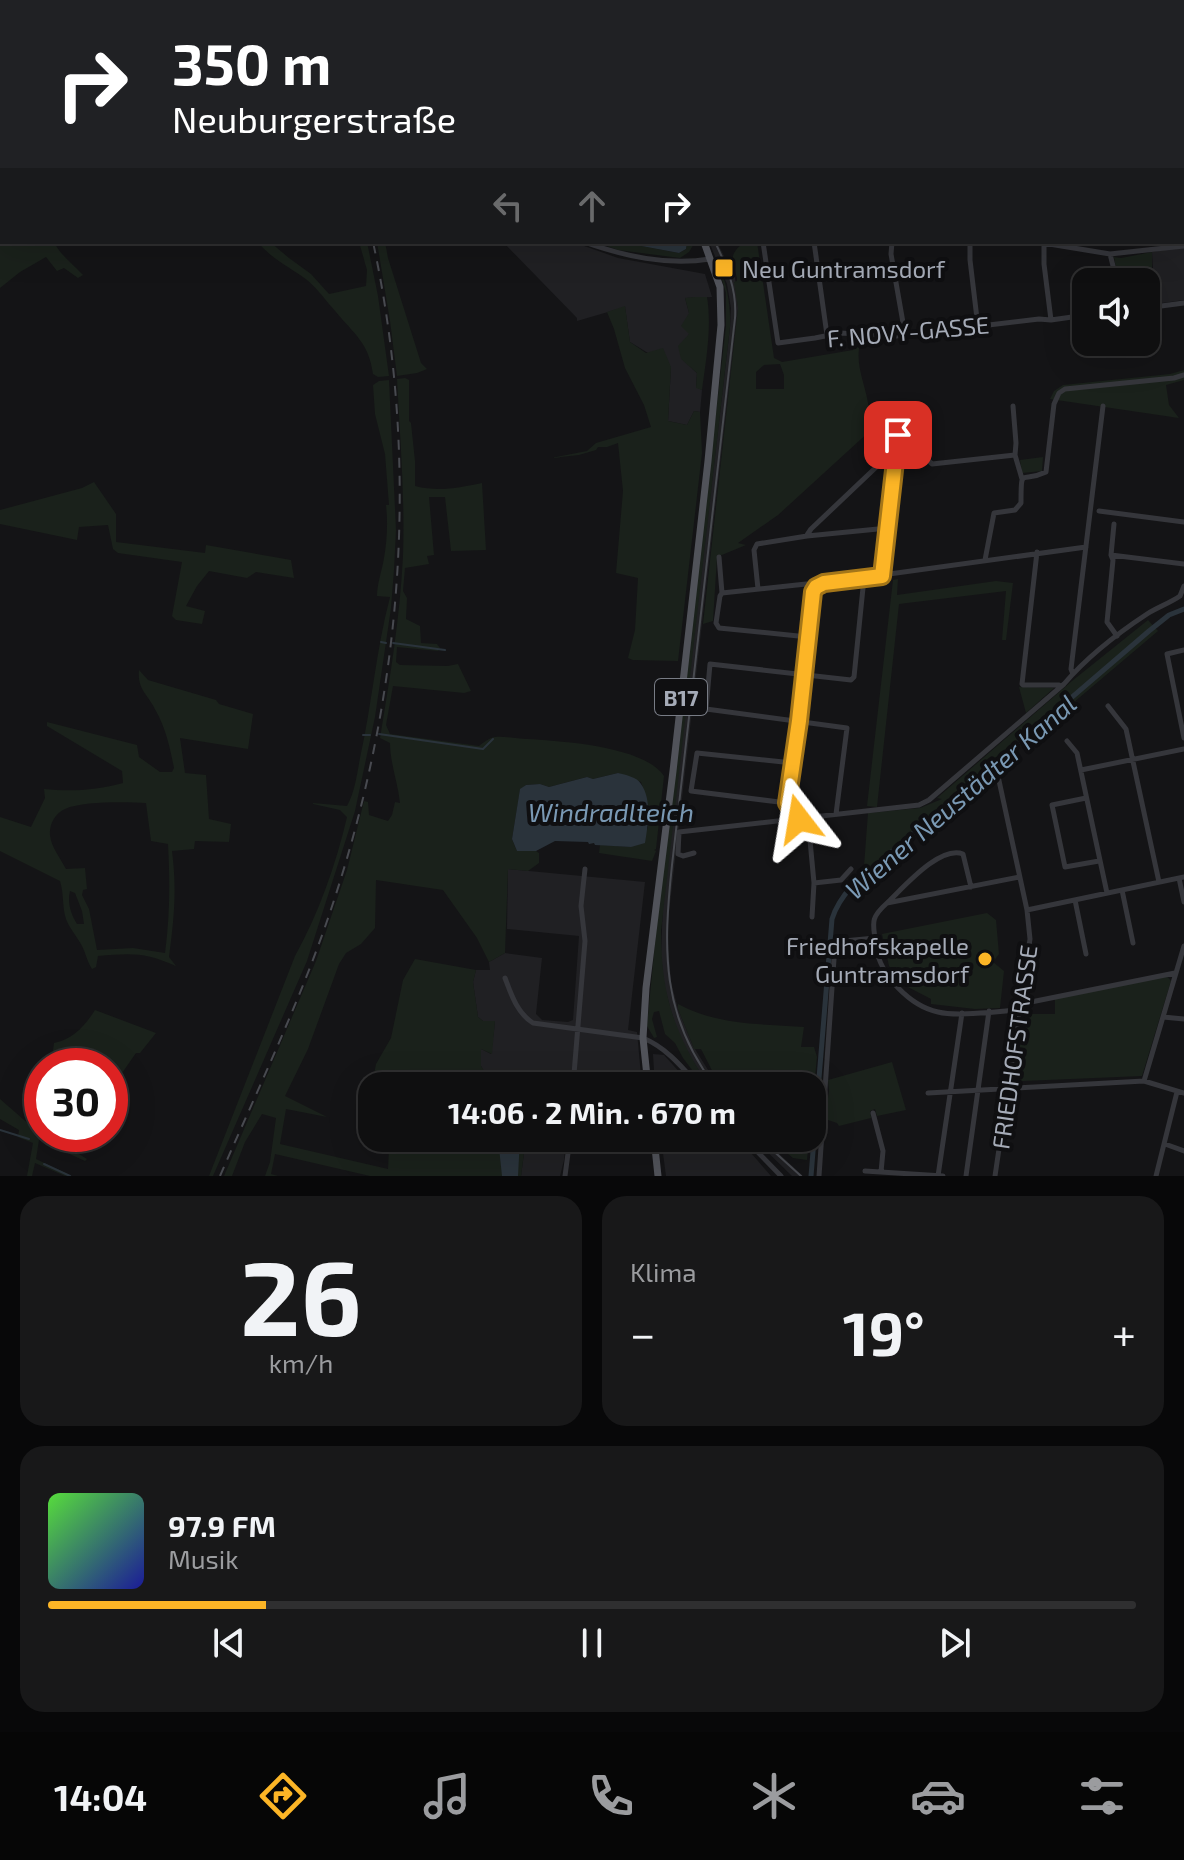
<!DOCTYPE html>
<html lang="de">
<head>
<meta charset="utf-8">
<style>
	:root { --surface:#0f0f10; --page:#181819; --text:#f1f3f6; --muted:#9b9c9f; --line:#2f2f30; --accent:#fcb526 }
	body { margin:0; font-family:"Exo 2",sans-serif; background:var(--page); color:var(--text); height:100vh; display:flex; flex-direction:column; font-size:30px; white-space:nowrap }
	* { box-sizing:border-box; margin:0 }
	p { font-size:26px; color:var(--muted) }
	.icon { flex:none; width:44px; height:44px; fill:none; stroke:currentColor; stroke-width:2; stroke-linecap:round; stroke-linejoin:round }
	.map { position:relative; height:1176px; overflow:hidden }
	.side { display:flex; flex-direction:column; gap:20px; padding:20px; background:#080809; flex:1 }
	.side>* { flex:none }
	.guide { position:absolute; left:0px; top:0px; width:1184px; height:244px; box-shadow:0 8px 32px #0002,0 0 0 2px var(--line); background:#202124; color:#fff; overflow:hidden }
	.buttons { position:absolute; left:1072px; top:268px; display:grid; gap:16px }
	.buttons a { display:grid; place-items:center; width:88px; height:88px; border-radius:16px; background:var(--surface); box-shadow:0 8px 32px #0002,0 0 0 2px var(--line); font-size:40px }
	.speed { position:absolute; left:24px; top:1048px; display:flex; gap:16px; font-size:40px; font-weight:700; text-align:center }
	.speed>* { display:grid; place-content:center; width:104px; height:104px; border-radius:50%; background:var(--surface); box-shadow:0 8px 32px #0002,0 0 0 2px var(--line); line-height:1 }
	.speed .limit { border:12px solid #d22; background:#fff; color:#111 }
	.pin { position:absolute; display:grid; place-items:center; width:68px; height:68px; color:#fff; margin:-34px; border-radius:16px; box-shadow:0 4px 12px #0006 }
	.me { position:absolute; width:88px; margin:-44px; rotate:346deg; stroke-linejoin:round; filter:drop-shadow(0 0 6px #0008) }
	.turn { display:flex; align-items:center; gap:28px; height:168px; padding:0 40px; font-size:36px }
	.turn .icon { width:104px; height:104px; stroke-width:2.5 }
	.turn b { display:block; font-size:56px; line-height:68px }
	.lanes { display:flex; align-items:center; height:76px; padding:0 40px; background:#0003; justify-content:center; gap:40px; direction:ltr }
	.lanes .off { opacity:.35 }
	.big { font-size:60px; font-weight:700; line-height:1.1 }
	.side .card { flex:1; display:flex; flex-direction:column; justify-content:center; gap:12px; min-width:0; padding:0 28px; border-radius:24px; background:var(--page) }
	.side .dial { align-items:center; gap:0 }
	.dial b { font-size:104px; line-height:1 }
	.song { display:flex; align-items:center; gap:24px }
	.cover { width:96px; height:96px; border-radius:12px; background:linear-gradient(135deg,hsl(110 70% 55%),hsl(240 70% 35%)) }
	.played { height:8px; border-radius:4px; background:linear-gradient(90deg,var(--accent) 20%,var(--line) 20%) }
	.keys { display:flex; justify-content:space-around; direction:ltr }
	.heat { display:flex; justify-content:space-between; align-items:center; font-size:44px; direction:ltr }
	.side .tiles { flex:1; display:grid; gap:20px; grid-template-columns:1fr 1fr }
	.card:last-child { grid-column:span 2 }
	.trip { position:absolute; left:358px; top:1072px; width:468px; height:80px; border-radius:24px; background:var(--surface); box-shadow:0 8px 32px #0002,0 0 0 2px var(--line); font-weight:700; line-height:80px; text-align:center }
	.dock { display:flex; height:128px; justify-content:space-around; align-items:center; background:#060606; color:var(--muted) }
	.dock .icon { width:56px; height:56px }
	.dock .current { color:var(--accent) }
	.dock b { font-size:36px; color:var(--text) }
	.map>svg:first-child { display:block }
	.built { fill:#202023 }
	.green { fill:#1a211b; fill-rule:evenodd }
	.water { fill:#2a333b }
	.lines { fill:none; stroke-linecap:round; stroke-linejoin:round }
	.stream { stroke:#2a333b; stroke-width:2 }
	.canal { stroke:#2a333b; stroke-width:5 }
	.minor { stroke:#35363b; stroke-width:5 }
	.major { stroke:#51535a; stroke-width:7 }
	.tram { stroke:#484a50; stroke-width:2 }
	.rail { stroke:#484a50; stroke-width:2; stroke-dasharray:10 8; stroke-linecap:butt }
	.route-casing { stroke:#a47619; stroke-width:20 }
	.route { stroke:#fcb526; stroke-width:14 }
	.poi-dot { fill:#fcb526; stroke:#0f0f11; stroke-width:3 }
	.labels { text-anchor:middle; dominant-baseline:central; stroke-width:8; stroke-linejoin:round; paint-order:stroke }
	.shield { fill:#0f0f11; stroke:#787c85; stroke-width:2 }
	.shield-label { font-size:22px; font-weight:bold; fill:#a5abb7 }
	.poi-label { font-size:24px; fill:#a5abb7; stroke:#0f0f11; text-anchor:start }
	.street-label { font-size:24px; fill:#a5abb7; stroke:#0f0f11 }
	.water-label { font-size:26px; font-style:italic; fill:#7a99b4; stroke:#0f0f11 }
</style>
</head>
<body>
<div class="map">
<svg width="1184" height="1176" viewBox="0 0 1184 1176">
	<rect width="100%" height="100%" fill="#141416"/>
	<path class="built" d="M503,242H573L618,258L705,274L712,297L685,298L689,313V334L682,359L697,373L696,387L702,390L700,412L694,411L687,425L668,421L671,367L630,342L625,307L577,321V318Z
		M709,242H717L735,278L738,308L667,930L671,982L678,1009L693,1046L718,1086H709L686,1051L680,1038L671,1011L664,984L661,955L663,903L730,327L731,308L727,284Z
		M1184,247V300L1155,304L1152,252Z
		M508,869L645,882L628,1030L637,1032L642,1086H505L490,1082L481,1066V1049L491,1054L495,1022L483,1021L478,1017L473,982L476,970H490L489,962L505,953L542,958L536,1014L542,1020L568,1022L573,1020L579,936L507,929Z
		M653,1054L664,1055L692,1086H655Z
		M526,1138H566L564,1160L560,1176H521Z
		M661,1138H738L771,1176H666Z
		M753,1138H762L803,1176H792Z"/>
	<path class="green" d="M643,0H803V2H642Z
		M2,178V242H54C60,255 73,264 83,275L78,278L64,268L57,271L46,257L20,272L0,288V180Z
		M258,242H270L289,258L311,274L329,294L366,286L367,270L359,242H367L378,296L389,376L378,377L373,374C369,343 354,334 336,312C326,301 318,289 307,280C290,267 271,259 258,242Z
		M377,242H385L388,258L421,363L427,369L417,373L397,376L390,321Z
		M596,242H620L679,253L686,249L687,242H695L689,252L680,258L618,250Z
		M744,242H757L774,358L782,362L853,350L857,336L862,337C853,360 864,380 868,403C869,412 870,421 871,430L778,515L738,543L746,545L717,557L713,621L703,624L736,326L738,308L734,282L737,281V278C732,259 728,256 744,242ZM780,364L784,375V389H756V372L764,365Z
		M1152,252V268L1117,274L1114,257L1121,258Z
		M718,260C726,283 731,302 730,327L661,931C661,994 674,1033 709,1086H704L683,1058L675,1043L665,1034L659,1011L654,1012L652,1019L657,1037L654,1038L647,1026L656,933L726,326V293L716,261Z
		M695,297H707C712,327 706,360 702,390L696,388L697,373L681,359L678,346L689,334L681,326L689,313L685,298Z
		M625,306L630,342L646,353L663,348L671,367L668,421L687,425L694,411L700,412L702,453L678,661L633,660L628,658L635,630L638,578L616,573L623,491L618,443L607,447H598L596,450L579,455L551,458L587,451L596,443L651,427L644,405L625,368L614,329L607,312Z
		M1184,370V380L1166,385L1169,405L1179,418L1050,399L1054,391L1063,385L1170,374Z
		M405,378L409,380V421L411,423L415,461V486C438,492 458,488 482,483L486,550L451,551L445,497H429L434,555L427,556L429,564L405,568L403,591L407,598L406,619L420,626L421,643L437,644L440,648L438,651L397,647L396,662L400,665L448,666L458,664L471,691L464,693L393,686L386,725L390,734L479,746C484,742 489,738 495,737C505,736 517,739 527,739C561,741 644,746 664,776L656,849L654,850L656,851L652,861L599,853L600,845L631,847L648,828L644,791L641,782L618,773L593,779L587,777L549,787L540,784L526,785L520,790L512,839L517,851H536L539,853V863L528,871L508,869L505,953L489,962L477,938L443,890L376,880L375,928L361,944L346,953L339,964L308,1049L285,1096L327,1117L286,1109L280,1144L388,1169L389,1149L362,1137L376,1064L391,1038L403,980L415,959L476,970L473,982L478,1017L483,1021H495L492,1054L481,1049V1066L490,1081L505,1086H372V1138H526L521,1176H370L275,1154L271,1174L278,1176H265L270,1162L276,1118L262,1114L245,1142L232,1176H224L316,961L347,870L364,801L368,802L369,815L388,821L392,815L395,802L400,803C398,783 390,763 390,743L380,738C390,678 400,617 403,556C405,497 400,438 397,379Z
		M389,380L396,530L394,570L391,608L375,717L355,811L307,961L213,1176H209L295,956C319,913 336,864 347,817L340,810L313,804V803L347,806C355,792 357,774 360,758C372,704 376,650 390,597L377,596C377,583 382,571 384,558C387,541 388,522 386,505H389L385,454L375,414L373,385L379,381Z
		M1043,457L1042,471L1022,473L1020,460Z
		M94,482L116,514V542L205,553L206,545L291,560L294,578L256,572L247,578L209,571L197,586L186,606L205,611L202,624L176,620L172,616L182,562L118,553L113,549L108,525L79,527L77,540L0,524V510L82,488Z
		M898,579L897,595L996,581L1013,583L1006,640H1002L1006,591L899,604L877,807L867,806L893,580Z
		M1148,620L1158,631L870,875L864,866L868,813L920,808L942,799L937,798L1072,681Z
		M139,670L148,680L216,700L219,704L253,714L248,749L180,738L185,773L206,775L209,819L231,824L229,842L195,841L194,849L172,851C177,890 174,919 169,957L176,966C145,952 131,953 98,956L96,967L92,969C87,961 86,954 82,946C78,938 68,926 66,919C62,906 64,894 60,881L0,851V817L31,827L45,798L44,789C72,792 97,790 123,783L122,771L47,726V722L137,745L139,757L160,772H172L174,768C170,748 166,729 156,711C148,694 137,690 139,670ZM146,803L151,841L168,844C170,881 170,916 165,953L133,948L97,950L89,909L82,895L83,890L87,889L85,868L66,869C61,859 51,847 50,835C49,825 55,813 65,809C83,801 125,802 146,803ZM70,891L75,893L82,911L84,924H77C71,914 67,903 70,891Z
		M1019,687L1054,688L1026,713Z
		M987,913L996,920L999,954L993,962L1004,971L1000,1008L975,1009L931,1004V999L906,986L889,966L882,934Z
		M1167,976L1171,981L1142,1076L1023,1081L1015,1080C1017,1060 1017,1032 1026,1014H1055V999Z
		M678,1004C716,1025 761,1024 804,1027L801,1047H814L817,1057L812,1108V1086H720L701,1049H694L693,1046L678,1009Z
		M95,1010L156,1033L140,1053H136L120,1076L119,1083L110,1094V1066H51L54,1043C73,1039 85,1026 95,1010Z
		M892,1062L906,1110L877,1116L875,1109L870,1111L871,1118L839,1126L837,1123L825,1119L829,1091L828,1080Z
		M0,1099L39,1133L46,1135L65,1134L64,1145L87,1159L85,1161L39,1140L36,1159L72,1176H65L35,1163L32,1176H27L33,1143L18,1137L19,1130L0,1119Z
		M769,1138H809L807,1160L793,1158Z"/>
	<path class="water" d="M620,242H687L686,249L679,253Z
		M618,773C626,775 637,777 641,784C652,800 648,824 645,843L631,847L595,845L594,843L589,844L588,842L555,841L536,851H517L512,839L520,789L526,785L540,784L549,787L587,777L593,779Z
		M498,1138H520L518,1176H502Z"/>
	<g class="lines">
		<path class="stream" d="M381,642L386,643
			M393,643L445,650
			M379,734L483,749L493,739
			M363,735H370
			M0,1130L29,1139
			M44,1164L70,1176"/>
		<path class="canal" d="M811,1176L832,919C836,906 843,896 852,886L1149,631L1169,615L1184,609"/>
		<path class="minor" d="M358,0L361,2
			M806,2V0
			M1182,10L1184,9
			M1182,73L1184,72
			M1182,137L1184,136
			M1182,202L1184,201
			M584,242C624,256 667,266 710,259
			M763,242L778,343L815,338L840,333L896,336L1039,319L1051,320L1086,315
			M814,242L827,335
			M892,242L891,254L905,334
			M970,242V260L978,327
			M1037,242L1110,254L1184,246
			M1044,243V264L1051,320
			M1110,254L1117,282
			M1146,308L1184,303
			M1013,406L1016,443L1015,455
			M929,461L932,464L1015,455L1022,479
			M1099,511L1184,522
			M807,535L811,529L889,455L896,452
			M1037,552L1022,684L1023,685H1059
			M1111,555L1114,524
			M719,557L722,593L720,596L716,623L719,628L808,637
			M985,560L994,513L1015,510L1021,503C1021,465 1021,484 1046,472L1054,404L1059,393L1065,389L1174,378L1184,375
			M882,576L900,418
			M758,589L754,550L757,544L807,536L888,528
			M722,593L806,584L816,587L824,583L1086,547
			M1117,636L1107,622L1113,560L1111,555L1184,564
			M1184,650L1167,654L1184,738
			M1073,674L1071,669L1103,406
			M1108,706L1126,729L1159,882
			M1067,741L1077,753L1107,893
			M1081,770L1184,749
			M1086,798L1052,805L1065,867L1099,861
			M787,803L691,791L697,753L793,763
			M836,814L847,728L706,709L710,664L851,680L854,677L864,578
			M798,818L787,803L799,721L813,592L816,587
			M808,819L814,883L812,917
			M694,853L683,856L678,854L679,832L919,805L929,800L1064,684C1087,657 1118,633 1147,614C1158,607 1170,603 1180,596L1184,586
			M1019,877L887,903C868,920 874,924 876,947C880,975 910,1006 938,1012C958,1017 999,1011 1020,1010
			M1179,878L1184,902
			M814,883L841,880L851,869
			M1122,890L1133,943
			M1075,900L1086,954
			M888,902C904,887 940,845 963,854L971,887
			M1027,910L1184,877
			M505,978C511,994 517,1013 533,1023L643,1038C667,1048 682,1067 699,1086
			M1021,1004L1175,973
			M1163,1017L1184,1019
			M1144,1081L1184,946
			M573,1086L585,941L581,906L585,869
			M928,1093L1144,1081L1184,1093
			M873,1113L883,1151L881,1172
			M744,1138L781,1176
			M1165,1144L1184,1151
			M865,1171L943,1176
			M565,1176L570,1138
			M819,1176L834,959L840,944L844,941L875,938
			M938,1176L962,1013
			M966,1176L989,1011
			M995,1176L1030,939L1027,910L998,776
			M1156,1176L1177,1092"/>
		<path class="major" d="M605,0L606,2
			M648,1086L643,1038L646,988L673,771L708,461L721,325L720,287L704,242
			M654,1138L658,1176"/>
		<path class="tram" d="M598,0L599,2
			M715,242C727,267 737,289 735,318L672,865C663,949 661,1016 715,1086
			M759,1138L801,1176"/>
		<path class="rail" d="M296,0L297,2
			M640,2L641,0
			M220,1176C256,1093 296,1010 326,924C402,705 422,469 373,242"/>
	</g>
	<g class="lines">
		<defs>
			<path id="route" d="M799,819L792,811L787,803L799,721L813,592L816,587L824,583L882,576L898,435"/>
		</defs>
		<use href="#route" class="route-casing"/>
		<use href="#route" class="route"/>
	</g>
	<g class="poi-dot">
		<rect x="714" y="258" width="20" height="20" rx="4"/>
		<circle cx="985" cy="959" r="8"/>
	</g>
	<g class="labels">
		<rect class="shield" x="655" y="679" width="52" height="36" rx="6"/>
		<g class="shield-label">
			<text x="681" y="697">B17</text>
		</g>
		<g class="poi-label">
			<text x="742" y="268">Neu Guntramsdorf</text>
			<text x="969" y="945" text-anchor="end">Friedhofskapelle<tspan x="969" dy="28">Guntramsdorf</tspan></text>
		</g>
		<g class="street-label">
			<text transform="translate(908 331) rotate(-5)">F. NOVY-GASSE</text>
			<text transform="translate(1014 1047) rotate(-82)">FRIEDHOFSTRASSE</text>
		</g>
		<g class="water-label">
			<text transform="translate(960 796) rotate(-41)">Wiener Neustädter Kanal</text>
			<text x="611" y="811">Windradlteich</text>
		</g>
	</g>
</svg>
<div class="buttons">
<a><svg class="icon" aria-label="sound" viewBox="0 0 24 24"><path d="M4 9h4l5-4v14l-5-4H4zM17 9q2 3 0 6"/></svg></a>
</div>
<div class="speed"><div class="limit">30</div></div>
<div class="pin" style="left:898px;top:435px;background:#d93025"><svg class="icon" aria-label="arrive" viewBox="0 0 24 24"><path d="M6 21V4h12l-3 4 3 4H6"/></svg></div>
<svg class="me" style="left:799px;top:819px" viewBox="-20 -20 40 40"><path d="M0-17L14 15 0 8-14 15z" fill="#fcb526" stroke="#fff" stroke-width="4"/></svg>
<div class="trip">14:06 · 2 Min. · 670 m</div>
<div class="guide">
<div class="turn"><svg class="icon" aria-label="right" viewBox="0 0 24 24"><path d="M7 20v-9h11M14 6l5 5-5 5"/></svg><div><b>350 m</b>Neuburgerstraße</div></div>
<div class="lanes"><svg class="icon off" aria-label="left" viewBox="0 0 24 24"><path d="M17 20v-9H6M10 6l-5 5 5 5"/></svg><svg class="icon off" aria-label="ahead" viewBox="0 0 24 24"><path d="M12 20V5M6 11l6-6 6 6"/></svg><svg class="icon" aria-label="right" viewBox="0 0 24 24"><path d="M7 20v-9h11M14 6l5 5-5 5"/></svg></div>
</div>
</div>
<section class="side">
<div class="tiles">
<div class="card dial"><b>26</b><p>km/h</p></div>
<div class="card"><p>Klima</p>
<div class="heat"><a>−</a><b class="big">19°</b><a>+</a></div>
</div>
<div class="card">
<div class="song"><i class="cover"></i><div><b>97.9 FM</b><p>Musik</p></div></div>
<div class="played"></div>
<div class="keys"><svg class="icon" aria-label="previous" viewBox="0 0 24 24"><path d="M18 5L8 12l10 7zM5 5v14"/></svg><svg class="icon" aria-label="pause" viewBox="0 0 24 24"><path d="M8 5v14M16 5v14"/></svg><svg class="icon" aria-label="next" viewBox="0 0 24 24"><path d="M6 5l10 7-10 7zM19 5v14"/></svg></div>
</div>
</div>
</section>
<nav class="dock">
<b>14:04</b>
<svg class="icon current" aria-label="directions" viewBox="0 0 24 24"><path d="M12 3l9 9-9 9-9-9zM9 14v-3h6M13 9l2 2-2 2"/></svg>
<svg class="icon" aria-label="music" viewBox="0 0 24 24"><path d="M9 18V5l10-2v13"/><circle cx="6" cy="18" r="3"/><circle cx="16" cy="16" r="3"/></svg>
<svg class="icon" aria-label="phone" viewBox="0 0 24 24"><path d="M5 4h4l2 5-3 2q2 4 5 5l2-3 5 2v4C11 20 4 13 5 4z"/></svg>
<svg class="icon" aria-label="climate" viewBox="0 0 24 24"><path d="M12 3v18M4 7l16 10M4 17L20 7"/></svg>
<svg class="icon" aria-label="car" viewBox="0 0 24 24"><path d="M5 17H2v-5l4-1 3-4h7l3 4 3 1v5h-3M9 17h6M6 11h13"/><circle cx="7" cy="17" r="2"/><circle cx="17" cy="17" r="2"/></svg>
<svg class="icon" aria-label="filters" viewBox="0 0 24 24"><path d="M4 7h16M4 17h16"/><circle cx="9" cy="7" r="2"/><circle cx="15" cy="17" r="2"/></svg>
</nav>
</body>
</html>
